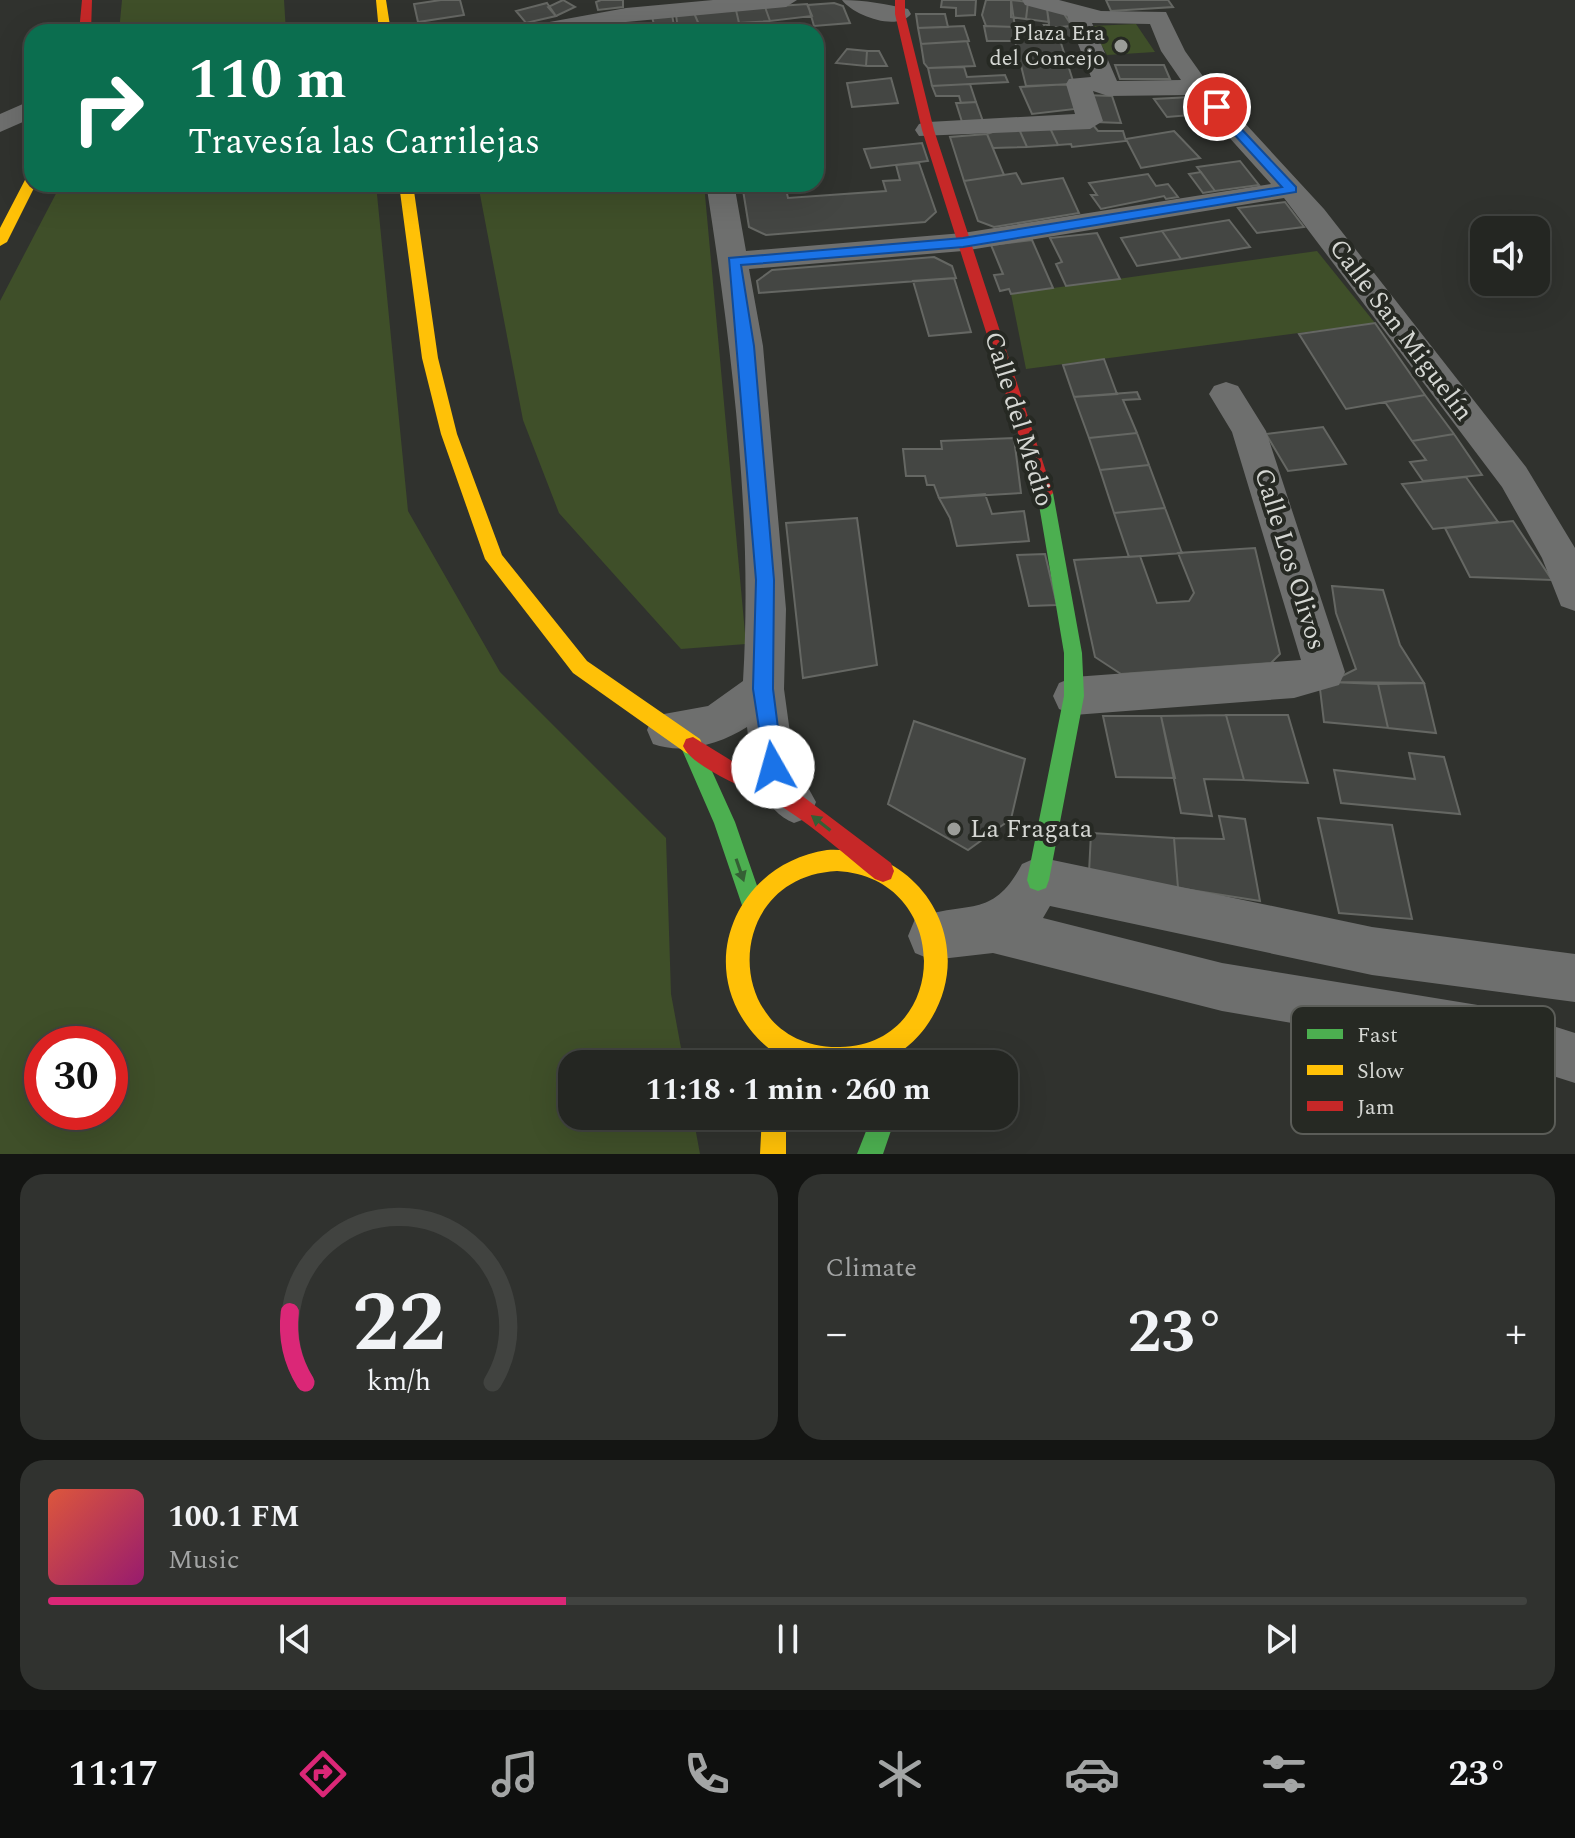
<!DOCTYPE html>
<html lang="en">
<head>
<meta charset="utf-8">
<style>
	:root { --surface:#242622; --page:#30322f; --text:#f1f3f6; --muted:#a3a5a5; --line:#414340; --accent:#db2777 }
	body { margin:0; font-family:Spectral,serif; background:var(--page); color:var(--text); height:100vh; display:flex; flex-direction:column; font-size:30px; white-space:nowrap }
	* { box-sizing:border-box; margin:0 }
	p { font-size:26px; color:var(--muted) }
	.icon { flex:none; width:44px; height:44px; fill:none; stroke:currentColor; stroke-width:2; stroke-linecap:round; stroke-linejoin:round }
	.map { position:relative; height:1154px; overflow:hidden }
	.drawer { display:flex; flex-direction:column; gap:20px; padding:20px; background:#141513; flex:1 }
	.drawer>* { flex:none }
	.guide { position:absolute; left:24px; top:24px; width:800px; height:168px; border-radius:24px; box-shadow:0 8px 32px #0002,0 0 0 2px var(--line); background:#0b6e4f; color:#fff; overflow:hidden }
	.fabs { position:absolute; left:1470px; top:216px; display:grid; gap:16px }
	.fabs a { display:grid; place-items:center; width:80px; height:80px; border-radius:16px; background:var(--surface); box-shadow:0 8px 32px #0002,0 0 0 2px var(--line); font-size:40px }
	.speed { position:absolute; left:24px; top:1026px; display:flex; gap:16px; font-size:40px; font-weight:700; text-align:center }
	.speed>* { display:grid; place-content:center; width:104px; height:104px; border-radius:50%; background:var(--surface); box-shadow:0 8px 32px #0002,0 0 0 2px var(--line); line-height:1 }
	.speed .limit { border:12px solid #d22; background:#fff; color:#111 }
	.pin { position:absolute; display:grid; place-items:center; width:68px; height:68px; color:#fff; margin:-34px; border:4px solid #fff; border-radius:50%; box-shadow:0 2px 8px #0007 }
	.me { position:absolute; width:88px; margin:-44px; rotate:353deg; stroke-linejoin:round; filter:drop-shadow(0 0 6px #0008) }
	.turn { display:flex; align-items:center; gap:28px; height:168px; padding:0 32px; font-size:36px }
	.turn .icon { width:104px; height:104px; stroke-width:2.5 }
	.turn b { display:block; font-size:56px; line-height:68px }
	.big { font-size:60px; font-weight:700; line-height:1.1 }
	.drawer .card { flex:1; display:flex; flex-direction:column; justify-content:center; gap:12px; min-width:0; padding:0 28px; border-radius:24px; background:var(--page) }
	.drawer .dial { align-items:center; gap:0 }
	.dial svg { height:208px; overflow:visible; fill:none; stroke:var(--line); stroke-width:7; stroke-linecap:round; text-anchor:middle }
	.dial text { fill:var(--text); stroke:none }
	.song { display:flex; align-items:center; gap:24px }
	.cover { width:96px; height:96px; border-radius:12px; background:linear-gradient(135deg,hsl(10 70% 55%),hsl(320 70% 35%)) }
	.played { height:8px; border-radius:4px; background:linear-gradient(90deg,var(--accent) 35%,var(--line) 35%) }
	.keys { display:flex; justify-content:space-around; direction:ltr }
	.heat { display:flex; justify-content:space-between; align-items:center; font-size:44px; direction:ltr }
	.drawer .tiles { flex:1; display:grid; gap:20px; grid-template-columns:1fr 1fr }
	.card:last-child { grid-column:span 2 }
	.trip { position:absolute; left:558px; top:1050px; width:460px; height:80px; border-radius:24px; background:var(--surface); box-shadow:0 8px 32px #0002,0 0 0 2px var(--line); font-weight:700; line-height:80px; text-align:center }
	.menu { display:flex; height:128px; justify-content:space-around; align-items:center; background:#0e0f0e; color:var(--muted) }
	.menu .icon { width:56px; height:56px }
	.menu .selected { color:var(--accent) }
	.menu b { font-size:36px; color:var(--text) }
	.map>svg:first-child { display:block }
	.green { fill:#3f4f29; fill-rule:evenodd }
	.building { fill:#444643; stroke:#656763; stroke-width:2 }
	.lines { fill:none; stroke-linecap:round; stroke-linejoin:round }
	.street { fill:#6e6f6e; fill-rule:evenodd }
	.fast { fill:#4caf50; fill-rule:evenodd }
	.slow { fill:#ffc107; fill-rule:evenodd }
	.jam { fill:#c62828; fill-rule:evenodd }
	.oneway { fill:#355f35 }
	.route { fill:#1a73e8; stroke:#114b97; stroke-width:2 }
	.poi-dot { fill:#9b9d99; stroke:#262923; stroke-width:3 }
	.labels { text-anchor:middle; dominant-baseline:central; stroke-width:8; stroke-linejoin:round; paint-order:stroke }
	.far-poi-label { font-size:22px; fill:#d5d7d3; stroke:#262923; text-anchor:end }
	.street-label { font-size:26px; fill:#d5d7d3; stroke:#262923 }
	.poi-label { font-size:26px; fill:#d5d7d3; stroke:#262923; text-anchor:start }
	.key { fill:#262923; stroke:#5b5d58; stroke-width:2 }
	.key-label { font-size:22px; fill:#d5d7d3 }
</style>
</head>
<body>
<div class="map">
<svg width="1575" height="1154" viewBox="0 0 1575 1154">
	<rect width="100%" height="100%" fill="#30322e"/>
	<path class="green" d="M122,0H284L286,32H119Z
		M1136,24L1155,52L1107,55L1091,26Z
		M61,184H376L408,511L500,672L666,838L671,994L684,1064H572V1116H693L700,1154H0V301ZM110,1044V1112H42V1044Z
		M478,184H704L746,644L681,649L559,513L523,420Z
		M1317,251L1375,323L1026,369L1011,294Z"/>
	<path class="building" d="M441,0H460L464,15L418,22L414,4Z
		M563,0L575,7L556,16L548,7Z
		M601,0H623V7L598,10L596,2Z
		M942,0H976L975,15L956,16V8L941,7Z
		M986,0H1011L1015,27L986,26L982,15Z
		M1011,0L1028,2L1026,19L1011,17Z
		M1106,0H1168L1173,7L1111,11Z
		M1028,2L1047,9L1049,22L1026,19Z
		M547,3L556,16L526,23L516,11Z
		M834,3L843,6L850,23L814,26L808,5Z
		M807,4L812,16L770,21L765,7Z
		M765,7L770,21L739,23L736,10Z
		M1047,9L1062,11L1072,26L1046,28L1044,25H1049Z
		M736,10L739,23L700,27L694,13Z
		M694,13L700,27L678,30L676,15Z
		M916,14H945L948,27L918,28Z
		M672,15L675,30L656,32L652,17Z
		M739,23L749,32H720L711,26Z
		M964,26L969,41L921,44L918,28Z
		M984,26L1015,27L1020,41H987Z
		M1072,26L1080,39L1052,40L1046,28Z
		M1060,40L1074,84L1026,86L1015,41Z
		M967,41L975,66L928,68L924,63L921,44Z
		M847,49L867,51L866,66L836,63Z
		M867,51H879L887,66H866Z
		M1115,65H1164L1170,79H1120Z
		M964,67L967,77L1005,75L1008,82L932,86L928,68Z
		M891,78L898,103L852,107L847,83Z
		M970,84L976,102L961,103L959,96H936L932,86Z
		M1069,84L1075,109L1032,114L1020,87Z
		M1084,95L1112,96L1121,123L1095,122Z
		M1191,97L1204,114L1167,117L1154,99Z
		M976,102L984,124L963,125L956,103Z
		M1093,125L1098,131H1123L1126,141L1072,147L1071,144L1058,145L1050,128Z
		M1050,128L1058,145L1027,147L1019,129Z
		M1019,129L1027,147L993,148L987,134L998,130Z
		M1174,131L1200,158L1141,168L1126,139Z
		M987,134L1004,175L964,181L950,137Z
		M922,143L928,161L871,168L864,149Z
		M1240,161L1259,185L1215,191L1197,167Z
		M919,163L936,212L925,222L766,235L749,227L742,184H771L772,190L786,189L788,198L886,191L883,181L900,180L896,165Z
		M1201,172L1215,191L1203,193L1189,174Z
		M1016,173L1022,184L1063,178L1079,213L994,227L978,221L964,181Z
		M1148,174L1156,186L1168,184L1178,197L1166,199L1164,196L1101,209L1091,195H1097L1089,183Z
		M1285,202L1304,227L1257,233L1238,208Z
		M1229,220L1250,247L1181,259L1162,231Z
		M1162,231L1181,259L1137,266L1121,238Z
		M1097,233L1120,279L1066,286L1056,264L1062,262L1050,238Z
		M1032,240L1053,288L1011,294L1009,289L1000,291L994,275L1003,274L991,245Z
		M934,257L952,266L956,278L759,293L757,281L772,270Z
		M954,278L971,332L929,336L913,281Z
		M1375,323L1425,395L1346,409L1299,334Z
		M1104,359L1117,394L1074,397L1063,365Z
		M1137,392L1140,399L1123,400L1137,433L1089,438L1074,397Z
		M1425,395L1454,434L1412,441L1385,402Z
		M1323,427L1346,464L1288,471L1266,434Z
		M1137,433L1149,465L1100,470L1089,438Z
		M1454,434L1482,475L1423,481L1410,462L1426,460L1412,441Z
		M1014,438L1021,493L939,498L934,485H927L925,476H906L903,449H942L941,441Z
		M1149,465L1165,508L1114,513L1100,470Z
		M1466,477L1498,522L1433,529L1402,484Z
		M985,494L992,514L1024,511L1029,541L957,546L950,518L939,498Z
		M1165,508L1182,553L1129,557L1114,513Z
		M857,518L877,665L803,678L786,523Z
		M1513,521L1552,580L1470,577L1445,528Z
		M1255,548L1280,654L1271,663L1121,674L1095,657L1074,560L1140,556L1157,603L1189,601L1194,593L1178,553Z
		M1045,554L1057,605L1029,606L1017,555Z
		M1332,586L1383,590L1400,645L1424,683L1330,682L1356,669L1336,613Z
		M1330,682L1378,684L1388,728L1324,722L1320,689Z
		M1424,683L1436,733L1388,728L1378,684Z
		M1226,715H1288L1308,783L1244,780Z
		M1226,715L1244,780L1204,779L1212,816L1181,813L1161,716Z
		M1103,716H1161L1175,778L1116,777Z
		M914,721L1025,759L1011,819L968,850L888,804Z
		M1409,753L1444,757L1460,814L1341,803L1334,770L1415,779Z
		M1219,816L1245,819L1260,901L1178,888L1174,838L1224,839Z
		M1318,818L1392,825L1412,919L1339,913Z
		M1091,833L1174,838L1178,888L1089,873Z"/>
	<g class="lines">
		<path class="street" d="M713,0H797L786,7L626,22L571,32H521L533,25L626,8Z
			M842,0C865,0 886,4 908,9L911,14C897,32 853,15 842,0Z
			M1022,0H1059L1101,11L1166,12L1185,51L1207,82L1324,209L1526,467L1575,548V611L1561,606L1542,558L1502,487L1284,198L963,251L749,269L763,346L786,609L784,689L794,762L816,802L810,817L794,823C758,809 751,762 747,727C720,744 684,755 653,744L647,730L653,716L708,706L743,681C753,517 732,351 707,189L711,184H731L735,189L746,251L963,233L1271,184L1191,95L1108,96L1093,91L1103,121L1090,129L919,136L915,130L919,124L928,122L1075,114L1066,84L1069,79L1091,77L1067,16L1025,5ZM1092,23L1150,24L1161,51L1181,80L1117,81Z
			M32,100V118L0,132V114Z
			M1226,382L1238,386L1266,431L1345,672L1339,685L1294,698L1074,715L1059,709L1053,696L1059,683L1074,677L1301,660L1232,432L1209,394L1214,386Z
			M1038,857L1372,927L1575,954V1002L1372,975L1050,906L1043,918L1222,963L1496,1008L1575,1033V1083L1496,1058L1222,1011L993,953L932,960L915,953L908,936L915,919C964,899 992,922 1022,864Z"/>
		<path class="fast" d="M1045,486L1053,493L1082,653L1084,696L1049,880L1046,888L1038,891L1030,888L1027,880L1064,696V653L1037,493Z
			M690,736L697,738L735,822L764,906L761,914L753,917L745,914L714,823L680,745L683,738Z
			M872,1116H896L883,1154H857Z"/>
		<path class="slow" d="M376,0H386L391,32H379Z
			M32,174V184H36L7,242L0,246V228L26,178Z
			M399,184H413L438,358L457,434L502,555L587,661L700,739L703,746L700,753L693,755L686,753L573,673L485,559L441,434L422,358Z
			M827,850C923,845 983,949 925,1028C914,1043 896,1058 877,1063C864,1067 848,1064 835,1064C823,1064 809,1066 798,1064C781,1060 764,1046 753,1033C693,962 739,863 827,850ZM837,871C953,877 952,1045 840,1047C723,1050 717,877 837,871Z
			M762,1116H786V1154H760Z"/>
		<path class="jam" d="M82,0H92L91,32H79Z
			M895,0H905V14L934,130L1053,493L1045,500L1037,493L922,130L895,14Z
			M693,737L732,761L801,795L891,863L894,871L891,879L883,882L875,879C846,856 818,830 787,810C763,793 695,772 683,746L686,739Z"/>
	</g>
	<defs><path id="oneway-solid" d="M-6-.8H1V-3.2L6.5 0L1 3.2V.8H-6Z" transform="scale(2)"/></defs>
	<g class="oneway">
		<use href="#oneway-solid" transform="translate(821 823) rotate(-142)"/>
		<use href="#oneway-solid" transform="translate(740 870) rotate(71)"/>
	</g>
	<path class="route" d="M1217,103L1296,187V192L963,247L741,265L754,346L774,580L773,689L783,767L780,774L773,777L766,774L753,689L756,580L729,258L963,238L1282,187L1212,110L1211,107Z"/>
	<g class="poi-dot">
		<circle cx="1121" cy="46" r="8"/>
		<circle cx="954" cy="829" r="8"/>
	</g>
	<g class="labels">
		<g class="far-poi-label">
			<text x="1105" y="33">Plaza Era<tspan x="1105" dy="25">del Concejo</tspan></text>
		</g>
		<g class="street-label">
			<text transform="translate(1401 330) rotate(53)">Calle San Miguelín</text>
			<text transform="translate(1019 419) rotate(73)">Calle del Medio</text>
			<text transform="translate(1290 559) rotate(73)">Calle Los Olivos</text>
		</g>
		<g class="poi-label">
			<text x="970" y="829">La Fragata</text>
		</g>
	</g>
	<rect x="1291" y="1006" width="264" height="128" rx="12" class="key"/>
	<rect x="1307" y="1029" width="36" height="10" fill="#4caf50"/>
	<rect x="1307" y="1065" width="36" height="10" fill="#ffc107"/>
	<rect x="1307" y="1101" width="36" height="10" fill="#c62828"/>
	<g class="key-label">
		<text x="1357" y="1042">Fast</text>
		<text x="1357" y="1078">Slow</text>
		<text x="1357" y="1114">Jam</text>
	</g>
</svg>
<div class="fabs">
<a><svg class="icon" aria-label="sound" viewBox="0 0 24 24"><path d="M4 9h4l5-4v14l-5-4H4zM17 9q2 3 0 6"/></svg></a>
</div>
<div class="speed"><div class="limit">30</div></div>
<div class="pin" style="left:1217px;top:107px;background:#d93025"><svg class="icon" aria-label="arrive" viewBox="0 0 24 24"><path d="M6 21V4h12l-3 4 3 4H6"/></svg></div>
<svg class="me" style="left:773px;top:767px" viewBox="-20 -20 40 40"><circle r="19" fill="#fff"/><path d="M0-13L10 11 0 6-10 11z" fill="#1a73e8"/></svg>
<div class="trip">11:18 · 1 min · 260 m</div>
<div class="guide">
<div class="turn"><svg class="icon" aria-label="right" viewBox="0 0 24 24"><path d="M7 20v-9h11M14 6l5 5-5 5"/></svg><div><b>110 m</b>Travesía las Carrilejas</div></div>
</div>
</div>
<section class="drawer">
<div class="tiles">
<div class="card dial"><svg viewBox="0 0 100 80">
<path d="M14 69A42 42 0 1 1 86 69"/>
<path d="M14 69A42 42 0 0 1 8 42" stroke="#db2777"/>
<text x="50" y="56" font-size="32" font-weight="700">22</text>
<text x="50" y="72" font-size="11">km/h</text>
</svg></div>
<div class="card"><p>Climate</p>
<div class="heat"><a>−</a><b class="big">23°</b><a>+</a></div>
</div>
<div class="card">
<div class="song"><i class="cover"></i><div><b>100.1 FM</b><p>Music</p></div></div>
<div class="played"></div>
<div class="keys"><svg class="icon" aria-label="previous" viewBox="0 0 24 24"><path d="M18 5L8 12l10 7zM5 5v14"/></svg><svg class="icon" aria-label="pause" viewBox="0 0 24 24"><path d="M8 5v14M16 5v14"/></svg><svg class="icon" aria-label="next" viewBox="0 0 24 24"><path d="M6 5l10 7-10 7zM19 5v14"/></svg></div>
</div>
</div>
</section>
<nav class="menu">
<b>11:17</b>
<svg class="icon selected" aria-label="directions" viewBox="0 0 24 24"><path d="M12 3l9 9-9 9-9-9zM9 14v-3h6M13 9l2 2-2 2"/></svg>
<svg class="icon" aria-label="music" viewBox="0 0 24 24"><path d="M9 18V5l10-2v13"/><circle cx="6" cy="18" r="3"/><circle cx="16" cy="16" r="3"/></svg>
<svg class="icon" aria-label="phone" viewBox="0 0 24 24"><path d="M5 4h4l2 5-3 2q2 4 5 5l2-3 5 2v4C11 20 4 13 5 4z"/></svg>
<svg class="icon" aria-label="climate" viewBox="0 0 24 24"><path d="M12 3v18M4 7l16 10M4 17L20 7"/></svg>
<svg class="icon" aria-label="car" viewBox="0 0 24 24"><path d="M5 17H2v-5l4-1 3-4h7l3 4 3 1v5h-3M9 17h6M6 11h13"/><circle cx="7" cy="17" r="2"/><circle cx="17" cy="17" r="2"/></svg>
<svg class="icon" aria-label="filters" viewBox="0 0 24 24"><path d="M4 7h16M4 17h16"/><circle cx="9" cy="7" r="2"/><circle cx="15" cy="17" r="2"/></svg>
<b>23°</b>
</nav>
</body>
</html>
